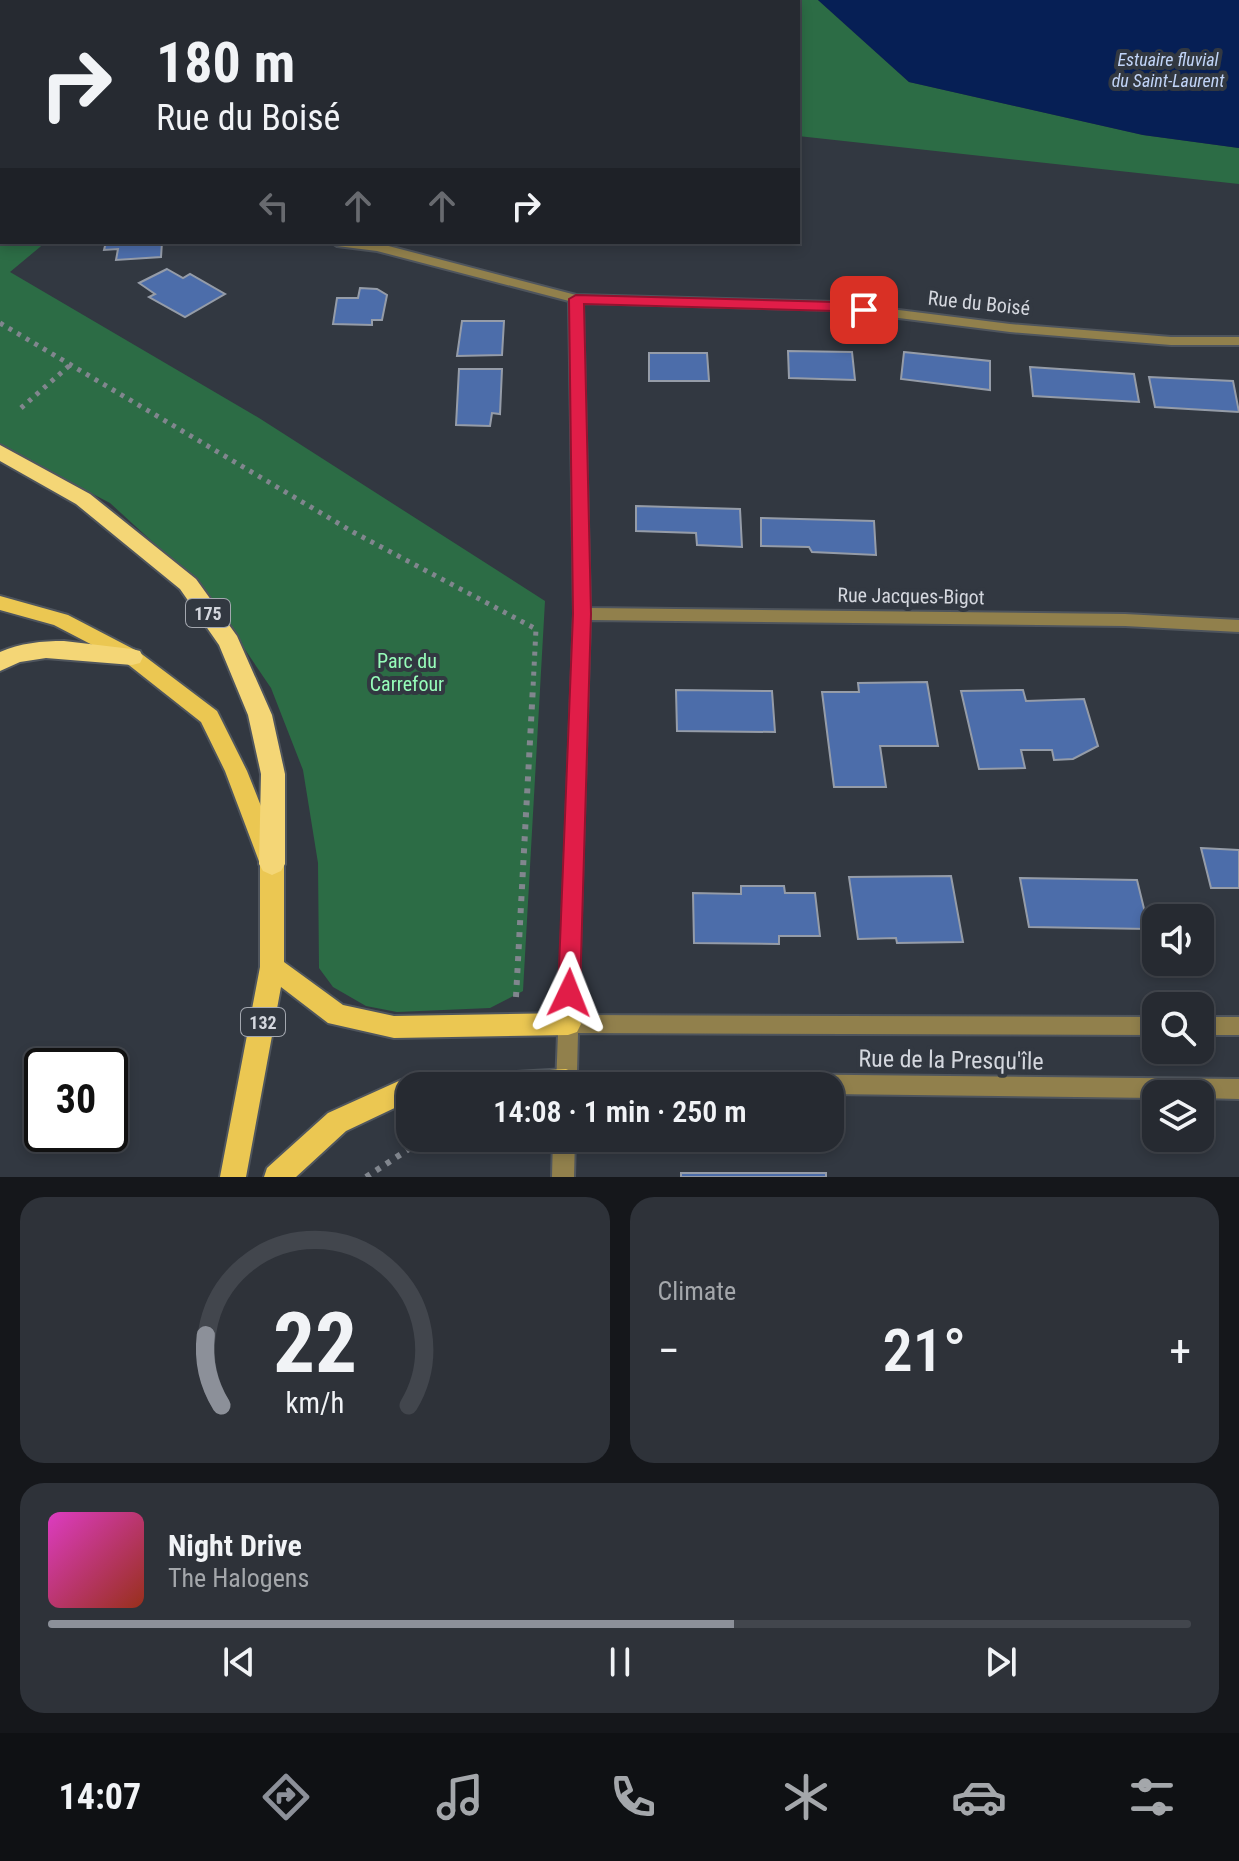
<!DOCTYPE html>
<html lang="en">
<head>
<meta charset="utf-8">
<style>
	:root { --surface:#262a31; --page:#2e3239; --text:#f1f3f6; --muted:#a4a7ab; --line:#42464d; --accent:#8c9099 }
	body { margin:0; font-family:"Roboto Condensed",sans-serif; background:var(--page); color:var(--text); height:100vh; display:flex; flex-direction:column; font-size:30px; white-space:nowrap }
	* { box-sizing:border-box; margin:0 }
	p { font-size:26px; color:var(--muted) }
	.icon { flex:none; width:44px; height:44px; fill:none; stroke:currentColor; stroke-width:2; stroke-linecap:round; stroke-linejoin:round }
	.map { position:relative; height:1177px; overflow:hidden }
	.details { display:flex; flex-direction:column; gap:20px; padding:20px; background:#15171b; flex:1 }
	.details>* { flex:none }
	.hud { position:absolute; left:0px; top:0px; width:800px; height:244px; box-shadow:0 4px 12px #0003,0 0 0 2px var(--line); background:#262a31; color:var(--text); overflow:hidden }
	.tools { position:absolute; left:1142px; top:904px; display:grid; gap:16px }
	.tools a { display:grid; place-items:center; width:72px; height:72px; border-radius:16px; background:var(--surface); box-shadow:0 4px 12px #0003,0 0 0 2px var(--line); font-size:40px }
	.speed { position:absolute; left:24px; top:1048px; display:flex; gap:16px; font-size:40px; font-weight:700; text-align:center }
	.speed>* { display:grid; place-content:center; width:104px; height:104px; border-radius:50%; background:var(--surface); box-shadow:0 4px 12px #0003,0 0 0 2px var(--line); line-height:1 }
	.speed .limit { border:4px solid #111; border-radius:12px; background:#fff; color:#111 }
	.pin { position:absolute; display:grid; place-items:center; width:68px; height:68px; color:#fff; margin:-34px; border-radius:16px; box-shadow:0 4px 12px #0006 }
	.me { position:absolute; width:88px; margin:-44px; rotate:2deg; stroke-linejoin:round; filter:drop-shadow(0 0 6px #0008) }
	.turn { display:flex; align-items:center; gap:28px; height:168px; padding:0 24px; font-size:36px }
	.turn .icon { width:104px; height:104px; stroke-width:2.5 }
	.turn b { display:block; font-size:56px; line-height:68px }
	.lanes { display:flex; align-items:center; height:76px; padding:0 24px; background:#0003; justify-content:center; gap:40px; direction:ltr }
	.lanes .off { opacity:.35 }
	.big { font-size:60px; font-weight:600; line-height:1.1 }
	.details .card { flex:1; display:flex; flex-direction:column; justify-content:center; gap:12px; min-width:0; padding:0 28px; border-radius:24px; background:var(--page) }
	.details .dial { align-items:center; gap:0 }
	.dial svg { height:208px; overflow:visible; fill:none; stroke:var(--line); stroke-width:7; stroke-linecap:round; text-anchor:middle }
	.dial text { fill:var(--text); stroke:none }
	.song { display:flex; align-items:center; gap:24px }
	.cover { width:96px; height:96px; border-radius:12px; background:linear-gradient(135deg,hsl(310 70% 55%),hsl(10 70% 35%)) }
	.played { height:8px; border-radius:4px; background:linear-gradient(90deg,var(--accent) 60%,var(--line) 60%) }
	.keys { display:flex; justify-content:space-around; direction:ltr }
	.heat { display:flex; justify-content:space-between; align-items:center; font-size:44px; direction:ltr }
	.details .tiles { flex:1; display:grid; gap:20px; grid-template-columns:1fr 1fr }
	.card:last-child { grid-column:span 2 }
	.trip { position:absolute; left:396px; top:1072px; width:448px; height:80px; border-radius:24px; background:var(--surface); box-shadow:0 4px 12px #0003,0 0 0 2px var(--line); font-weight:600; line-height:80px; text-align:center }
	.tab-bar { display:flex; height:128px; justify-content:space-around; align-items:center; background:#0f1114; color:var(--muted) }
	.tab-bar .icon { width:56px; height:56px }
	.tab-bar .on { color:var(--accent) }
	.tab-bar b { font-size:36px; color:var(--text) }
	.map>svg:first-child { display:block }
	.green { fill:#2c6c45 }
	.water { fill:#061f55 }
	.building { fill:#4c6daa; stroke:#959ca8; stroke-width:2 }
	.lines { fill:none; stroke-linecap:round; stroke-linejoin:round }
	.minor-casing { stroke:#4f555d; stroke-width:4 }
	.primary-casing { stroke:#4f555d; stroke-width:4 }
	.trunk-casing { stroke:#4f555d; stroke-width:4 }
	.path-far1 { stroke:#81868e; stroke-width:5; stroke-dasharray:4 6; stroke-linecap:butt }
	.path { stroke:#81868e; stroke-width:6; stroke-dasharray:5 7; stroke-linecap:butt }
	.minor { fill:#91804c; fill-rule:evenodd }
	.primary { fill:#ebc752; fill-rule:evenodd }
	.trunk { fill:#f4d676; fill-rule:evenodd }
	.route { fill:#e11d48; stroke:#92132f; stroke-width:2 }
	.labels { text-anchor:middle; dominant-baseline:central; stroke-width:8; stroke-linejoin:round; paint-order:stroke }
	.far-water-label { font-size:18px; font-style:italic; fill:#c1d4f7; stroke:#323841 }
	.shield { fill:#323841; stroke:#a3a7af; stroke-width:2 }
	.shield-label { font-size:18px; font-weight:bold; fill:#d4d7de }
	.street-label { font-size:20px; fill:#d4d7de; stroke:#323841 }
	.park-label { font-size:20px; fill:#96fcb9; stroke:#323841 }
	.near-street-label { font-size:24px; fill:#d4d7de; stroke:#323841 }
</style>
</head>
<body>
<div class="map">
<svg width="1239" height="1177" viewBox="0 0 1239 1177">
	<rect width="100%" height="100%" fill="#323841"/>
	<path class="green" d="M0,0H818L909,82L1143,135L1239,148V184L798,136V2H2V242H46L10,272L259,418L545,601L523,991L490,1008L397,1012L366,1006L333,987L319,968L318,863L303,770L271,688L204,589L110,503L0,446Z"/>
	<path class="water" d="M818,0H1239V148L1143,135L909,82Z"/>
	<path class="building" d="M106,242H162L161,257L116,260L118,249L104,250Z
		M167,269L183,278L190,274L225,294L185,317L149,297L155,294L139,283Z
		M360,288L377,289L387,295L382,320H372V325L333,324L337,298H358Z
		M462,321H504L502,355L457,356Z
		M788,351L852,352L855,380L789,378Z
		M904,352L990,361V390L901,379Z
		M649,353H707L709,381H649Z
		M1030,367L1134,374L1139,402L1033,396Z
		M459,369H502L500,414L492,413L490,426L456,425Z
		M1149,377L1233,381L1239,412L1155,407Z
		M636,506L740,509L742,547L697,545L696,533L636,531Z
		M761,518L874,521L876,555L812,552L809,547L761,546Z
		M927,682L938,746H880L886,787H834L822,692H859L858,683Z
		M676,690L772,691L775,732L677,731Z
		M1023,690L1026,701L1084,699L1098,746L1073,759L1054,760L1052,750H1021L1025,768L979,769L961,691Z
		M1201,848L1239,850V888H1211Z
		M951,876L963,942L897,943L896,938L858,939L849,877Z
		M1020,878L1137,880L1149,929L1029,927Z
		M741,886H784L785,893H815L820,936H779V944L694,943L693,893L741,894Z
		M681,1173H826V1177H681Z"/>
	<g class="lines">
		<defs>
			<path id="minor" d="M331,242L377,243L576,295L835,302L1010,324L1171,337H1239V345H1171L1010,332L835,310L583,303L590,608L1125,614L1239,620V632L1125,626L590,620L578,1015L1156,1017V1035L578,1033L577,1072L1239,1079V1099L1200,1098V1094H1156V1098L830,1094V1086H556L574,614L569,301L377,251L337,246Z
				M1200,1017H1239V1035H1200Z
				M553,1138H575L574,1177H552Z"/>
			<path id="primary" d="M0,596L68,615L139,652L217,711L247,771L284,864V962L343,1005L394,1016L568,1013L577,1016L581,1024L577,1032L568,1035L394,1038L328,1023L281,987L246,1177H220L260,967V864L225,771L201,722L125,662L54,625L0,610Z
				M566,1069L575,1073L579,1081L577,1086H469L473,1078L482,1074Z
				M401,1080H410L420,1086H410V1104H403L346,1131L296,1177H264L267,1168L328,1113Z"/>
			<path id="trunk" d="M0,445L90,494L196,579L237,636L272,715L285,774V864L281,871L272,875L263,871L259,864L261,774L248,715L219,645L180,589L76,504L0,461Z
				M64,641L132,649L140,651L143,657L140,663L132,665L46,658L20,662L0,671V652C20,643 42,641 64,641Z"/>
		</defs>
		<use href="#minor" class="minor-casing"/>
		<use href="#primary" class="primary-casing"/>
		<use href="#trunk" class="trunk-casing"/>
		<path class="path-far1" d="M0,323L353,532L536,629L533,688
			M21,408L70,365"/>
		<path class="path" d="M516,997L533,686
			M366,1177L409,1149L484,1138"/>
		<use href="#minor" class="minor"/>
		<use href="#primary" class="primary"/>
		<use href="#trunk" class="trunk"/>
	</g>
	<path class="route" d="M576,295L835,302L864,305L872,310L864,315L835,311L584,304L591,614L580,993L577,1000L569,1003L561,1000L558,993L573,614L569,299Z"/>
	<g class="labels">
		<g class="far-water-label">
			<text x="1168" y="59">Estuaire fluvial<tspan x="1168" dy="21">du Saint-Laurent</tspan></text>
		</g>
		<g class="shield">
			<rect x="186" y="599" width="44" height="28" rx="6"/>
			<rect x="241" y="1008" width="44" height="28" rx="6"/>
		</g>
		<g class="shield-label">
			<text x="208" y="613">175</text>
			<text x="263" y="1022">132</text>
		</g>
		<g class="street-label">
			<text transform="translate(979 303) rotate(6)">Rue du Boisé</text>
			<text transform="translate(911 596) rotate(1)">Rue Jacques-Bigot</text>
		</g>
		<g class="park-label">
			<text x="407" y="661">Parc du<tspan x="407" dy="23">Carrefour</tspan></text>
		</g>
		<g class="near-street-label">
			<text transform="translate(951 1060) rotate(1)">Rue de la Presqu'île</text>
		</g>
	</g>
</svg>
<div class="tools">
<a><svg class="icon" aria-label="sound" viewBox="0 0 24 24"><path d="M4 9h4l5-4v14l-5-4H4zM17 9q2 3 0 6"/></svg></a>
<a><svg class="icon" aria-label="search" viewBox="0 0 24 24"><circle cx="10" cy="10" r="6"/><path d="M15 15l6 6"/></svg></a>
<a><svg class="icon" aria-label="layers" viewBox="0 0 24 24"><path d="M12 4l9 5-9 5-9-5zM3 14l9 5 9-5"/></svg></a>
</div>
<div class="speed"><div class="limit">30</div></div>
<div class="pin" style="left:864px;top:310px;background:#d93025"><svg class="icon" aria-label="arrive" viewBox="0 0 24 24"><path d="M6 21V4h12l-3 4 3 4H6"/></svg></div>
<svg class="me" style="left:569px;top:993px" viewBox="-20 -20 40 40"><path d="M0-17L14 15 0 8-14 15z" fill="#e11d48" stroke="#fff" stroke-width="4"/></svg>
<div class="trip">14:08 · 1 min · 250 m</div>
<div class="hud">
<div class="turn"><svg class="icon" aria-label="right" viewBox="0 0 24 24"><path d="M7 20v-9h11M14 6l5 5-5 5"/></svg><div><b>180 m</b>Rue du Boisé</div></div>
<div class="lanes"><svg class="icon off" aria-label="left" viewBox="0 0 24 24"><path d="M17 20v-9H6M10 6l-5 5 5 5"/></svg><svg class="icon off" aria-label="ahead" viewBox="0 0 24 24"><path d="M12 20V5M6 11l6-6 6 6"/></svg><svg class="icon off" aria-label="ahead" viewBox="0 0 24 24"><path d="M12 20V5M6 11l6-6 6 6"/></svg><svg class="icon" aria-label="right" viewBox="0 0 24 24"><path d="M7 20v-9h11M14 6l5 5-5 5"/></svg></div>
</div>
</div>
<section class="details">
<div class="tiles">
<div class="card dial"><svg viewBox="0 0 100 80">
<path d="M14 69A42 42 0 1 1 86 69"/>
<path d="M14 69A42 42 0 0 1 8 42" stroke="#8c9099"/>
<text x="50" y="56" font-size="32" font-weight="700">22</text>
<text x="50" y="72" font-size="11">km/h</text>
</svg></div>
<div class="card"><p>Climate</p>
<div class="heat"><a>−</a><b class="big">21°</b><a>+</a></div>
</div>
<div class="card">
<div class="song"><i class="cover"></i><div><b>Night Drive</b><p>The Halogens</p></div></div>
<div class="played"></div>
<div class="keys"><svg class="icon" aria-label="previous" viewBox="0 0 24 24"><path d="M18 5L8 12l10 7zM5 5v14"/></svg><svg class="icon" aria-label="pause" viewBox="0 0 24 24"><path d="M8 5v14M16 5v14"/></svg><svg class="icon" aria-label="next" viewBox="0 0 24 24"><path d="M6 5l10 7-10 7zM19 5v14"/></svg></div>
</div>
</div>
</section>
<nav class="tab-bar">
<b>14:07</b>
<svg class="icon on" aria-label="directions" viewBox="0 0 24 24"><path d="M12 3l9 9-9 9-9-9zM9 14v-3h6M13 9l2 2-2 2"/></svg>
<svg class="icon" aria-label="music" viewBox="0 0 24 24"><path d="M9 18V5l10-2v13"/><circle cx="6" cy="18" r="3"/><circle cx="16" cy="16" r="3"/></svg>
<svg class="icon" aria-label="phone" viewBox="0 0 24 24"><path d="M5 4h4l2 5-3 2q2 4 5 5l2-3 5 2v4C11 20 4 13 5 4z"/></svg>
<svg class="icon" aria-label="climate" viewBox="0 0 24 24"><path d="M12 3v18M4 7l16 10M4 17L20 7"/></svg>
<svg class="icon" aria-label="car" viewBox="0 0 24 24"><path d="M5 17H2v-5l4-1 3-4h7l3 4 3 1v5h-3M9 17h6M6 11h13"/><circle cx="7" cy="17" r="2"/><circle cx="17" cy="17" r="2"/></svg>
<svg class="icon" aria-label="filters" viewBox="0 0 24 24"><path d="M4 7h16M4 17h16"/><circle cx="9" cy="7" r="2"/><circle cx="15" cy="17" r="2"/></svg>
</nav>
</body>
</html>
